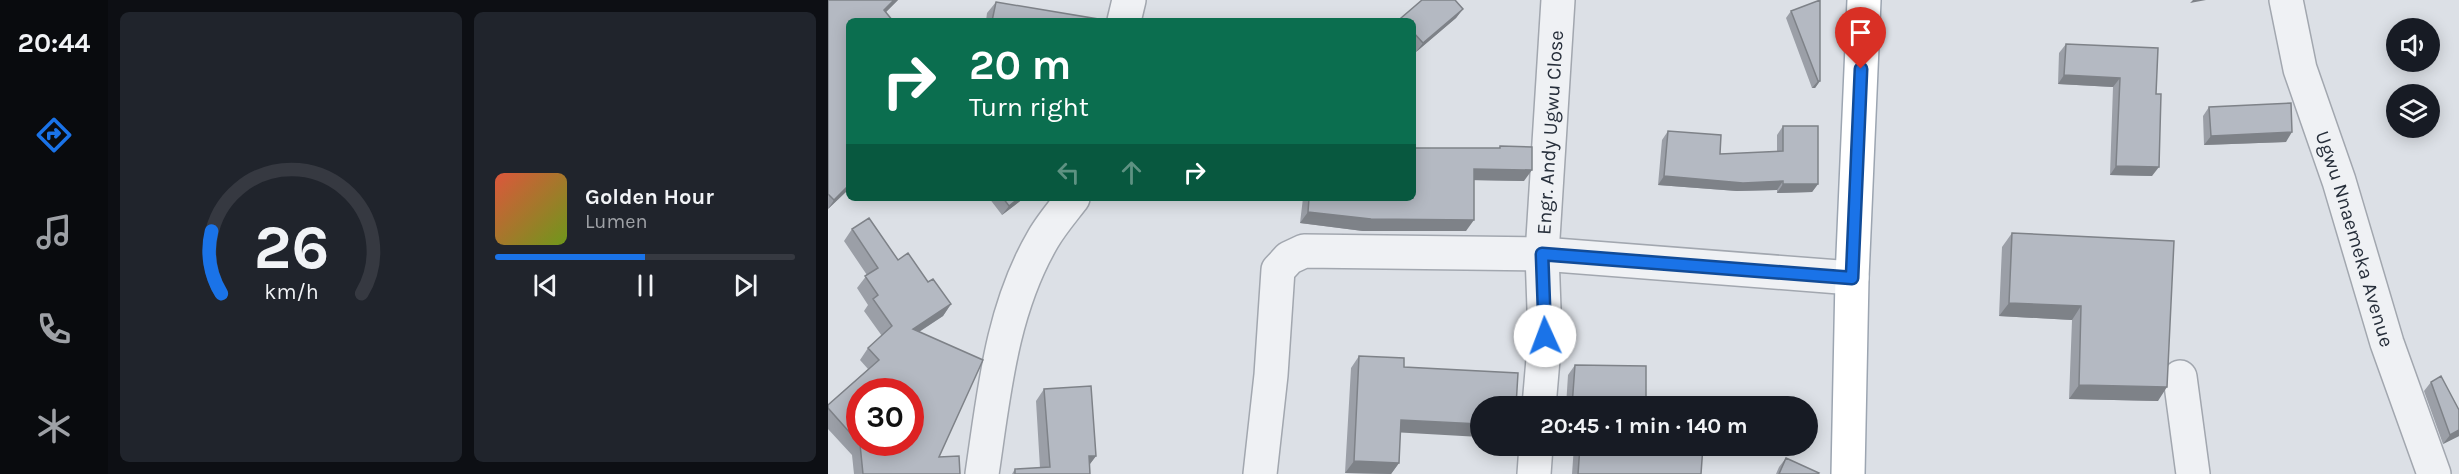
<!DOCTYPE html>
<html lang="en">
<head>
<meta charset="utf-8">
<style>
	:root { --surface:#171b24; --page:#20242c; --text:#f1f3f6; --muted:#9ea1a6; --line:#363941; --accent:#1a73e8 }
	body { margin:0; font-family:Karla,sans-serif; background:var(--page); color:var(--text); height:100vh; display:flex; flex-direction:column; font-size:22px; white-space:nowrap }
	* { box-sizing:border-box; margin:0 }
	p { font-size:20px; color:var(--muted) }
	.icon { flex:none; width:33px; height:33px; fill:none; stroke:currentColor; stroke-width:2; stroke-linecap:round; stroke-linejoin:round }
	.map { position:relative; flex:1; overflow:hidden }
	.drawer { display:flex; flex-direction:column; gap:12px; padding:12px; background:#0d0f14; width:720px }
	.drawer>* { flex:none }
	.top-card { position:absolute; left:18px; top:18px; width:570px; height:183px; border-radius:9px; box-shadow:0 3px 15px #0003; background:#0b6e4f; color:#fff; overflow:hidden }
	.tools { position:absolute; left:1558px; top:18px; display:grid; gap:12px }
	.tools a { display:grid; place-items:center; width:54px; height:54px; border-radius:50%; background:var(--surface); box-shadow:0 3px 15px #0003; font-size:30px }
	.speed { position:absolute; left:18px; top:378px; display:flex; gap:12px; font-size:30px; font-weight:700; text-align:center }
	.speed>* { display:grid; place-content:center; width:78px; height:78px; border-radius:50%; background:var(--surface); box-shadow:0 3px 15px #0003; line-height:1 }
	.speed .limit { border:9px solid #d22; background:#fff; color:#111 }
	.pin { position:absolute; display:grid; place-items:center; width:51px; height:51px; color:#fff; margin:-62px -26px; border-radius:50% 50% 50% 0; rotate:-45deg; box-shadow:0 0 6px #0007 }
	.pin .icon { rotate:45deg }
	.me { position:absolute; width:66px; margin:-33px; rotate:358deg; stroke-linejoin:round; filter:drop-shadow(0 0 4px #0008) }
	.turn { display:flex; align-items:center; gap:21px; height:126px; padding:0 24px; font-size:27px }
	.turn .icon { width:78px; height:78px; stroke-width:2.5 }
	.turn b { display:block; font-size:42px; line-height:51px }
	.lanes { display:flex; align-items:center; height:57px; padding:0 24px; background:#0003; justify-content:center; gap:30px; direction:ltr }
	.lanes .off { opacity:.35 }
	.drawer .card { flex:1; display:flex; flex-direction:column; justify-content:center; gap:9px; min-width:0; padding:0 21px; border-radius:9px; background:var(--page) }
	.drawer .dial { align-items:center; gap:0 }
	.dial svg { height:156px; overflow:visible; fill:none; stroke:var(--line); stroke-width:7; stroke-linecap:round; text-anchor:middle }
	.dial text { fill:var(--text); stroke:none }
	.song { display:flex; align-items:center; gap:18px }
	.cover { width:72px; height:72px; border-radius:9px; background:linear-gradient(135deg,hsl(10 70% 55%),hsl(80 70% 35%)) }
	.played { height:6px; border-radius:3px; background:linear-gradient(90deg,var(--accent) 50%,var(--line) 50%) }
	.keys { display:flex; justify-content:space-around; direction:ltr }
	.drawer .tiles { flex:1; display:grid; gap:12px; grid-template-columns:repeat(2,1fr) }
	.trip { position:absolute; left:642px; top:396px; width:348px; height:60px; border-radius:30px; background:var(--surface); box-shadow:0 3px 15px #0003; font-weight:700; line-height:60px; text-align:center }
	main { display:flex; flex:1; min-height:0 }
	.dock { display:flex; flex-direction:column; width:108px; justify-content:space-around; align-items:center; background:#090b0e; color:var(--muted) }
	.dock .icon { width:42px; height:42px }
	.dock .on { color:var(--accent) }
	.dock b { font-size:27px; color:var(--text) }
	.map>svg:first-child { display:block }
	.lines { fill:none; stroke-linecap:round; stroke-linejoin:round }
	.minor-casing { stroke:#a2a7af; stroke-width:36 }
	.primary-casing { stroke:#9ca5b1; stroke-width:36 }
	.minor { stroke:#eff1f4; stroke-width:33 }
	.primary { stroke:#fff; stroke-width:33 }
	.wall { fill:#9b9fa7 }
	.shaded-wall { fill:#7e8288 }
	.building { fill:#b4b9c2; stroke:#7e8288; stroke-width:1.5; fill-rule:evenodd }
	.route-casing { stroke:#114b97; stroke-width:15 }
	.route { stroke:#1a73e8; stroke-width:10 }
	.labels { text-anchor:middle; dominant-baseline:central; stroke-width:4.5; stroke-linejoin:round; paint-order:stroke }
	.street-label { font-size:20px; fill:#272f3b; stroke:#ebeff4 }
</style>
</head>
<body>
<main>
<nav class="dock">
<b>20:44</b>
<svg class="icon on" aria-label="directions" viewBox="0 0 24 24"><path d="M12 3l9 9-9 9-9-9zM9 14v-3h6M13 9l2 2-2 2"/></svg>
<svg class="icon" aria-label="music" viewBox="0 0 24 24"><path d="M9 18V5l10-2v13"/><circle cx="6" cy="18" r="3"/><circle cx="16" cy="16" r="3"/></svg>
<svg class="icon" aria-label="phone" viewBox="0 0 24 24"><path d="M5 4h4l2 5-3 2q2 4 5 5l2-3 5 2v4C11 20 4 13 5 4z"/></svg>
<svg class="icon" aria-label="climate" viewBox="0 0 24 24"><path d="M12 3v18M4 7l16 10M4 17L20 7"/></svg>
</nav>
<section class="drawer">
<div class="tiles">
<div class="card dial"><svg viewBox="0 0 100 80">
<path d="M14 69A42 42 0 1 1 86 69"/>
<path d="M14 69A42 42 0 0 1 9 37" stroke="#1a73e8"/>
<text x="50" y="56" font-size="32" font-weight="700">26</text>
<text x="50" y="72" font-size="11">km/h</text>
</svg></div>
<div class="card">
<div class="song"><i class="cover"></i><div><b>Golden Hour</b><p>Lumen</p></div></div>
<div class="played"></div>
<div class="keys"><svg class="icon" aria-label="previous" viewBox="0 0 24 24"><path d="M18 5L8 12l10 7zM5 5v14"/></svg><svg class="icon" aria-label="pause" viewBox="0 0 24 24"><path d="M8 5v14M16 5v14"/></svg><svg class="icon" aria-label="next" viewBox="0 0 24 24"><path d="M6 5l10 7-10 7zM19 5v14"/></svg></div>
</div>
</div>
</section>
<div class="map">
<svg width="1631" height="474" viewBox="0 0 1631 474">
	<rect width="100%" height="100%" fill="#dce0e6"/>
	<g class="lines">
		<defs>
			<g id="minor">
				<path id="s1" d="M1458,0L1472,69L1511,181L1559,343L1606,474"/>
				<path d="M296,21L301,0"/>
				<path d="M1352,377L1365,474"/>
				<path id="s2" d="M711,406L717,336L714,254L730,0"/>
				<path d="M154,474C166,394 173,311 215,239C223,225 235,211 245,198"/>
				<path d="M432,474L443,375L450,270L461,258L476,251L714,254L1024,278"/>
				<path d="M706,474L708,446"/>
			</g>
			<path id="primary" d="M1020,474L1024,278L1036,0"/>
		</defs>
		<use href="#minor" class="minor-casing"/>
		<use href="#primary" class="primary-casing"/>
		<use href="#minor" class="minor"/>
		<use href="#primary" class="primary"/>
	</g>
	<path class="wall" d="M0,0H70L58,12L21,189L0,209Z
		M168,2L270,21H158L159,13Z
		M635,9L628,18L588,52L585,48V21H571L573,18Z
		M963,11L992,81L987,88H984L958,18Z
		M1238,44L1328,94L1324,176L1282,175L1285,87L1230,84L1231,53Z
		M1381,107L1458,142L1376,145L1375,116Z
		M955,126L990,184L984,192L949,193V190L909,191L830,185L834,140L840,131L892,154L949,152V135Z
		M672,146L696,181L646,180L638,231H535L472,223L475,198H585L671,148Z
		M161,198H196L174,215Z
		M24,229L100,282L123,304L115,316L91,332L111,457L132,474H26L24,455L0,429V405L40,369L32,360L40,348L54,336L36,311L40,305L29,288L39,275L16,241Z
		M1184,233L1346,241L1330,401L1241,399L1244,320L1171,316L1174,247Z
		M531,356L572,433L571,463L563,474L517,473L523,368Z
		M747,365L818,402L878,406H738L740,375Z
		M1603,382L1631,436L1615,444L1596,391Z
		M216,389L268,456L261,465L262,474H184L187,469L212,468L208,401Z
		M746,446H875L873,474H744Z
		M958,458L990,474H948L951,467Z"/>
	<path class="shaded-wall" d="M66,0H70L49,21L56,10Z
		M1365,0H1378L1362,3Z
		M635,9L628,18L588,52L595,43Z
		M1236,75L1292,78L1285,87L1230,84Z
		M990,81H992L987,88H984Z
		M1464,132L1458,142L1376,145L1383,136Z
		M1288,166L1331,167L1324,176L1282,175Z
		M646,169L704,170L696,181L638,180Z
		M836,176L955,181L949,190L909,191L830,185Z
		M955,184H990L984,192L949,193Z
		M21,185V189L0,209L6,200Z
		M191,198H196L174,215L181,206Z
		M480,212L646,220L638,231H535L472,223Z
		M1181,303L1253,306L1244,320L1171,316Z
		M123,304L115,316L77,341L85,329Z
		M1251,385L1339,387L1330,401L1241,399Z
		M573,420L652,424V437L564,432Z
		M1631,430V436L1615,444L1622,435Z
		M261,456H268L259,468Z
		M526,461L571,463L563,474L517,473Z"/>
	<path class="building" d="M0,0H66L56,10L65,21H21V185L6,200L0,194Z
		M594,0H627L635,9L595,43L585,32V21H576L573,18Z
		M992,0V81H990L963,11Z
		M168,2L270,19V21H164Z
		M1238,44L1330,48L1328,94H1333L1331,167L1288,166L1292,78L1236,75Z
		M1463,103L1464,132L1383,136L1381,107Z
		M955,126H990V184H955V181L915,183L836,176L840,131L893,135L892,154L955,151Z
		M672,146L704,147V170L646,169V220L543,219L480,212L481,198H585V148H672Z
		M175,198H191L181,206Z
		M41,218L70,260L80,253L100,282L105,279L123,304L85,329L155,360L111,457L131,456L132,474H35L32,444L0,408V405L51,360L40,348L64,326L45,299L50,295L37,276L50,268L24,229ZM32,392H82V442H32Z
		M1184,233L1346,241L1339,387L1251,385L1253,306L1181,303Z
		M531,356L576,358V367L690,373L688,406H652V424L573,420L571,463L526,461Z
		M747,365L818,366V402L878,406H744Z
		M1613,376L1631,410V430L1622,435L1603,382Z
		M263,386L268,456H261L262,474H187V469L222,467L216,389Z
		M752,446H875L873,474H750Z
		M958,458L991,473L990,474H951Z"/>
	<g class="lines">
		<defs>
			<path id="route" d="M717,336L714,254L1024,278L1033,69"/>
		</defs>
		<use href="#route" class="route-casing"/>
		<use href="#route" class="route"/>
	</g>
	<g class="labels">
		<g class="street-label">
			<text stroke="none"><textPath href="#s2" startOffset="274">Engr. Andy Ugwu Close</textPath></text>
			<text stroke="none"><textPath href="#s1" startOffset="249">Ugwu Nnaemeka Avenue</textPath></text>
		</g>
	</g>
</svg>
<div class="tools">
<a><svg class="icon" aria-label="sound" viewBox="0 0 24 24"><path d="M4 9h4l5-4v14l-5-4H4zM17 9q2 3 0 6"/></svg></a>
<a><svg class="icon" aria-label="layers" viewBox="0 0 24 24"><path d="M12 4l9 5-9 5-9-5zM3 14l9 5 9-5"/></svg></a>
</div>
<div class="speed"><div class="limit">30</div></div>
<div class="pin" style="left:1033px;top:69px;background:#d93025"><svg class="icon" aria-label="arrive" viewBox="0 0 24 24"><path d="M6 21V4h12l-3 4 3 4H6"/></svg></div>
<svg class="me" style="left:717px;top:336px" viewBox="-20 -20 40 40"><circle r="19" fill="#fff"/><path d="M0-13L10 11 0 6-10 11z" fill="#1a73e8"/></svg>
<div class="trip">20:45 · 1 min · 140 m</div>
<div class="top-card">
<div class="turn"><svg class="icon" aria-label="right" viewBox="0 0 24 24"><path d="M7 20v-9h11M14 6l5 5-5 5"/></svg><div><b>20 m</b>Turn right</div></div>
<div class="lanes"><svg class="icon off" aria-label="left" viewBox="0 0 24 24"><path d="M17 20v-9H6M10 6l-5 5 5 5"/></svg><svg class="icon off" aria-label="ahead" viewBox="0 0 24 24"><path d="M12 20V5M6 11l6-6 6 6"/></svg><svg class="icon" aria-label="right" viewBox="0 0 24 24"><path d="M7 20v-9h11M14 6l5 5-5 5"/></svg></div>
</div>
</div>
</main>
</body>
</html>
